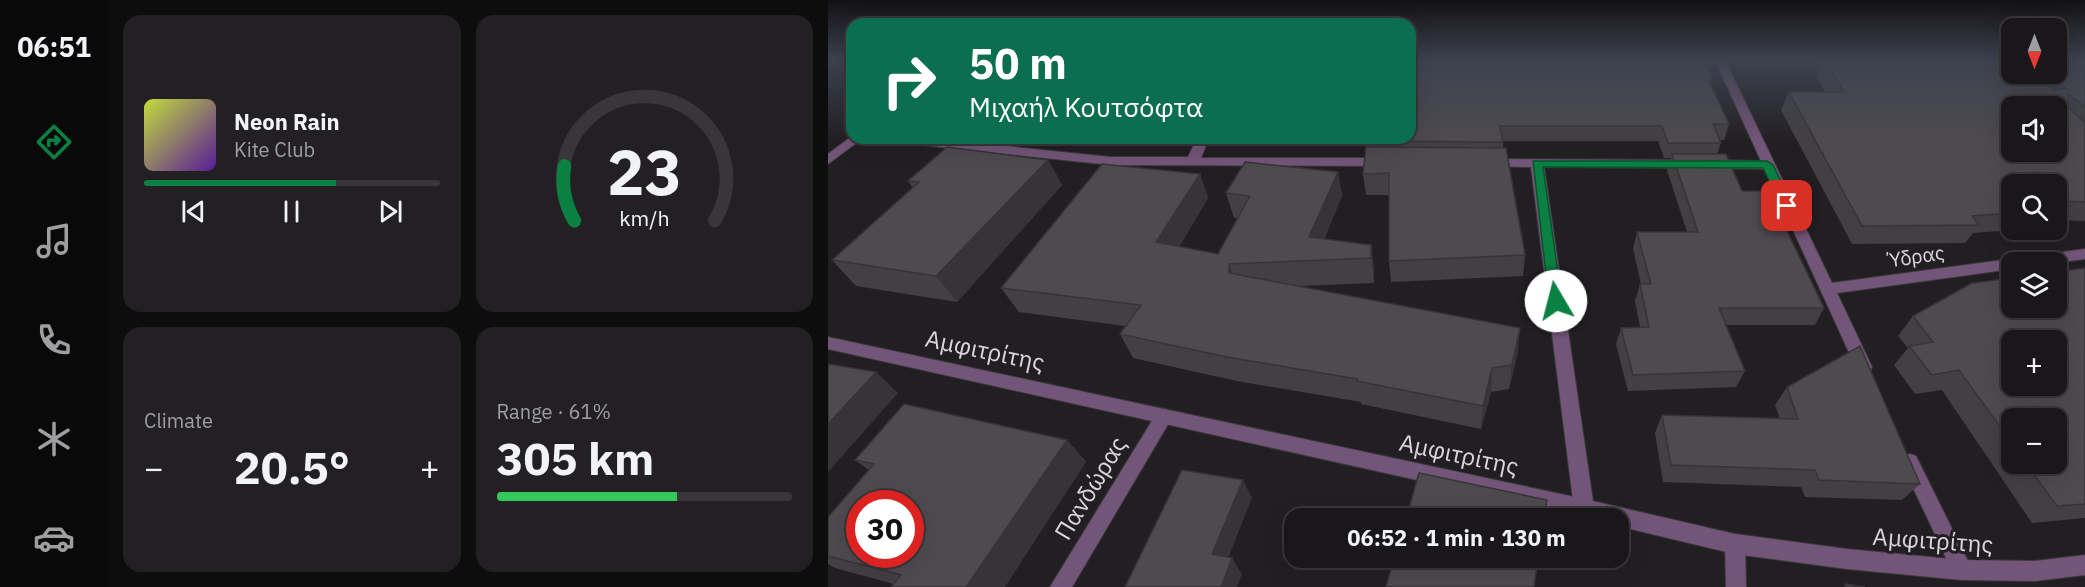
<!DOCTYPE html>
<html lang="en">
<head>
<meta charset="utf-8">
<style>
	:root { --surface:#1a171a; --page:#232023; --text:#f1f3f6; --muted:#9f9fa2; --line:#383639; --accent:#0b8043 }
	body { margin:0; font-family:"IBM Plex Sans",sans-serif; background:var(--page); color:var(--text); height:100vh; display:flex; flex-direction:column; font-size:22px; white-space:nowrap }
	* { box-sizing:border-box; margin:0 }
	p { font-size:20px; color:var(--muted) }
	.icon { flex:none; width:33px; height:33px; fill:none; stroke:currentColor; stroke-width:2; stroke-linecap:round; stroke-linejoin:round }
	.map { position:relative; flex:1; overflow:hidden }
	.panel { display:flex; flex-direction:column; gap:15px; padding:15px; background:#0e0d0e; width:720px }
	.panel>* { flex:none }
	.top-card { position:absolute; left:18px; top:18px; width:570px; height:126px; border-radius:18px; box-shadow:0 6px 24px #0002,0 0 0 2px var(--line); background:#0b6e4f; color:#fff; overflow:hidden }
	.needle { width:39px; rotate:180deg }
	.fabs { position:absolute; left:1173px; top:18px; display:grid; gap:12px }
	.fabs a { display:grid; place-items:center; width:66px; height:66px; border-radius:12px; background:var(--surface); box-shadow:0 6px 24px #0002,0 0 0 2px var(--line); font-size:30px }
	.speed { position:absolute; left:18px; top:490px; display:flex; gap:12px; font-size:30px; font-weight:700; text-align:center }
	.speed>* { display:grid; place-content:center; width:78px; height:78px; border-radius:50%; background:var(--surface); box-shadow:0 6px 24px #0002,0 0 0 2px var(--line); line-height:1 }
	.speed .limit { border:9px solid #d22; background:#fff; color:#111 }
	.pin { position:absolute; display:grid; place-items:center; width:51px; height:51px; color:#fff; margin:-26px; border-radius:12px; box-shadow:0 3px 9px #0006 }
	.me { position:absolute; width:66px; margin:-33px; rotate:352deg; stroke-linejoin:round; filter:drop-shadow(0 0 4px #0008) }
	.turn { display:flex; align-items:center; gap:21px; height:126px; padding:0 24px; font-size:27px }
	.turn .icon { width:78px; height:78px; stroke-width:2.5 }
	.turn b { display:block; font-size:42px; line-height:51px }
	.big { font-size:45px; font-weight:700; line-height:1.1 }
	.panel .tile { flex:1; display:flex; flex-direction:column; justify-content:center; gap:9px; min-width:0; padding:0 21px; border-radius:18px; background:var(--page) }
	.panel .dial { align-items:center; gap:0 }
	.dial svg { height:156px; overflow:visible; fill:none; stroke:var(--line); stroke-width:7; stroke-linecap:round; text-anchor:middle }
	.dial text { fill:var(--text); stroke:none }
	.song { display:flex; align-items:center; gap:18px }
	.cover { width:72px; height:72px; border-radius:9px; background:linear-gradient(135deg,hsl(70 70% 55%),hsl(270 70% 35%)) }
	.played { height:6px; border-radius:3px; background:linear-gradient(90deg,var(--accent) 65%,var(--line) 65%) }
	.keys { display:flex; justify-content:space-around; direction:ltr }
	.heat { display:flex; justify-content:space-between; align-items:center; font-size:33px; direction:ltr }
	.charge { height:9px; border-radius:4px; background:linear-gradient(90deg,#34c759 61%,var(--line) 0) }
	.panel .tiles { flex:1; display:grid; gap:15px; grid-template-columns:repeat(2,1fr) }
	.trip { position:absolute; left:456px; top:508px; width:345px; height:60px; border-radius:18px; background:var(--surface); box-shadow:0 6px 24px #0002,0 0 0 2px var(--line); font-weight:700; line-height:60px; text-align:center }
	main { display:flex; flex:1; min-height:0 }
	.menu { display:flex; flex-direction:column; width:108px; justify-content:space-around; align-items:center; background:#0a090a; color:var(--muted) }
	.menu .icon { width:42px; height:42px }
	.menu .selected { color:var(--accent) }
	.menu b { font-size:27px; color:var(--text) }
	.map>svg:first-child { display:block }
	.lines { fill:none; stroke-linecap:round; stroke-linejoin:round }
	.minor-casing { stroke:#3c393c; stroke-width:2 }
	.tertiary-casing { stroke:#3c393c; stroke-width:2 }
	.minor { fill:#735579; fill-rule:evenodd }
	.tertiary { fill:#735579; fill-rule:evenodd }
	.wall { fill:#434044; fill-rule:evenodd }
	.shaded-wall { fill:#373437 }
	.building { fill:#4e4b4f; stroke:#373437; stroke-width:1.5; fill-rule:evenodd }
	.route { fill:#0b8043; stroke:#07532c; stroke-width:1.5 }
	.labels { text-anchor:middle; dominant-baseline:central; stroke-width:6; stroke-linejoin:round; paint-order:stroke }
	.street-label { font-size:20px; fill:#d9d7d9; stroke:#221f22 }
	.near-street-label { font-size:24px; fill:#d9d7d9; stroke:#221f22 }
</style>
</head>
<body>
<main>
<nav class="menu">
<b>06:51</b>
<svg class="icon selected" aria-label="directions" viewBox="0 0 24 24"><path d="M12 3l9 9-9 9-9-9zM9 14v-3h6M13 9l2 2-2 2"/></svg>
<svg class="icon" aria-label="music" viewBox="0 0 24 24"><path d="M9 18V5l10-2v13"/><circle cx="6" cy="18" r="3"/><circle cx="16" cy="16" r="3"/></svg>
<svg class="icon" aria-label="phone" viewBox="0 0 24 24"><path d="M5 4h4l2 5-3 2q2 4 5 5l2-3 5 2v4C11 20 4 13 5 4z"/></svg>
<svg class="icon" aria-label="climate" viewBox="0 0 24 24"><path d="M12 3v18M4 7l16 10M4 17L20 7"/></svg>
<svg class="icon" aria-label="car" viewBox="0 0 24 24"><path d="M5 17H2v-5l4-1 3-4h7l3 4 3 1v5h-3M9 17h6M6 11h13"/><circle cx="7" cy="17" r="2"/><circle cx="17" cy="17" r="2"/></svg>
</nav>
<section class="panel">
<div class="tiles">
<div class="tile">
<div class="song"><i class="cover"></i><div><b>Neon Rain</b><p>Kite Club</p></div></div>
<div class="played"></div>
<div class="keys"><svg class="icon" aria-label="previous" viewBox="0 0 24 24"><path d="M18 5L8 12l10 7zM5 5v14"/></svg><svg class="icon" aria-label="pause" viewBox="0 0 24 24"><path d="M8 5v14M16 5v14"/></svg><svg class="icon" aria-label="next" viewBox="0 0 24 24"><path d="M6 5l10 7-10 7zM19 5v14"/></svg></div>
</div>
<div class="tile dial"><svg viewBox="0 0 100 80">
<path d="M14 69A42 42 0 1 1 86 69"/>
<path d="M14 69A42 42 0 0 1 9 41" stroke="#0b8043"/>
<text x="50" y="56" font-size="32" font-weight="700">23</text>
<text x="50" y="72" font-size="11">km/h</text>
</svg></div>
<div class="tile"><p>Climate</p>
<div class="heat"><a>−</a><b class="big">20.5°</b><a>+</a></div>
</div>
<div class="tile"><p>Range · 61%</p><b class="big">305 km</b><div class="charge"></div></div>
</div>
</section>
<div class="map">
<svg width="1257" height="587" viewBox="0 0 1257 587">
	<rect width="100%" height="100%" fill="#221f22"/>
	<g class="lines">
		<defs>
			<path id="minor" d="M887,60H897L1004,283L1257,249V259L1228,263L1184,262V269L1009,293L1044,367L1042,372L1036,374L1030,372L937,169L883,168L877,164L883,160L933,161Z
				M60,138H100L283,157H360L369,138H381L373,158H556L562,162L556,166L283,165L66,142Z
				M661,159L859,160L865,164L859,168L716,167L766,508L763,514L756,517L749,514L746,508L703,167L657,166L655,163Z
				M336,409L342,411L345,416L342,421L244,587H222L330,411Z
				M1082,454L1088,456L1141,563L1144,570L1141,577L1134,580L1127,577L1073,462L1076,456Z
				M907,534L914,537L917,544L918,587H898L897,544L900,537Z"/>
			<path id="tertiary" d="M24,136V138H35L0,164V154Z
				M0,337L756,499L907,534L1019,549L1134,560L1207,561L1257,555V575L1207,581L1134,580L1019,569L907,554L790,526V519H764L0,349Z"/>
		</defs>
		<use href="#minor" class="minor-casing"/>
		<use href="#tertiary" class="tertiary-casing"/>
		<use href="#minor" class="minor"/>
		<use href="#tertiary" class="tertiary"/>
	</g>
	<path class="wall" d="M582,60L884,79L882,84L901,124L896,140H891L893,143L889,154L914,191L996,308L987,325H898L917,371L908,387L800,391L788,344L793,328L812,327L807,301L812,284H813L805,249L809,232H859L839,170L843,158H836L830,141H675V148L697,255L695,276L563,282L561,261V195H538L535,174L540,147V142L498,143L497,138H582Z
		M995,60H1184V74H1228L1257,60V221L1228,220V184H1184V230H1185L1145,233L1137,243L1024,244L953,110L961,92H997L988,76Z
		M333,138H343L340,144Z
		M220,160L234,185L129,302L28,286L4,260L85,188L80,181Z
		M510,172L514,196L496,239L543,245L546,270V283L471,286L690,352L681,389L663,392L653,429L533,404V402L409,381L305,358L292,334L297,326L191,312L173,288L372,174L380,198L351,247L390,254L410,218H406L398,193Z
		M1257,268V518L1204,523L1114,390L1087,394L1066,365L1080,348L1070,336L1085,316ZM1184,418L1228,464H1184Z
		M959,387L1092,484L1074,500L977,497L973,487L835,482L827,433L834,415L952,419L947,405Z
		M239,440L258,462L66,584L7,568L0,564V556L41,470L27,460Z"/>
	<path class="shaded-wall" d="M0,60H13L0,63Z
		M338,138H343L340,144Z
		M220,160L234,185L129,302L108,276Z
		M510,172L514,196L487,261L481,237Z
		M372,174L380,198L339,267L328,242Z
		M543,245L546,270V283L543,258Z
		M401,264L410,289L401,273Z
		M692,328L690,352L681,389L684,365Z
		M664,368L663,392L653,429L655,406Z
		M48,372L70,393L0,472V424Z
		M239,440L258,462L177,587H138Z
		M415,480L424,498L395,571L384,554Z
		M404,558L414,574L409,587H393Z"/>
	<path class="building" d="M582,60H876L884,79H880L901,124H885L893,143H840L834,126H672L675,142L539,141L540,138H582Z
		M997,60H1184V74H1207L1225,90L1238,88L1223,74H1228V60H1257V107L1240,94V107L1257,123V202L1228,201V184H1184V213L1144,216L1151,225L1034,226L961,92H1016ZM1184,106H1228V152H1184Z
		M119,147L220,160L108,276L4,260L91,182L80,181Z
		M538,147L678,148L697,255L561,261V173L535,174Z
		M844,154H898L914,191H940L996,308H891L917,371L805,375L793,328L821,327L812,284H823L809,232H870Z
		M417,162L510,172L481,237L543,245V258L401,264V273L692,328L684,365L664,368L655,406L529,381L530,379L399,357L292,334L313,305L173,288L274,164L372,174L328,242L390,254L422,196L398,193Z
		M1257,268V504L1229,506L1198,464H1228V418H1184V443L1131,370L1104,375L1081,346L1105,342L1085,316L1144,283L1184,278V308H1228V272ZM1184,340H1228V386H1184Z
		M1032,346L1092,484L991,480L987,470L843,465L834,415L970,419L959,387Z
		M0,364L48,372L0,424Z
		M76,404L239,440L138,587H63L73,575L0,556V517L46,464L27,460ZM32,504H82V555H32Z
		M354,470L415,480L384,554L404,558L393,587H297Z
		M591,473L719,500L716,519H578Z
		M566,558H710L706,587H558Z
		M1017,584L1037,587H1017Z"/>
	<linearGradient id="sky" x2="0" y2="1"><stop stop-color="#131113"/><stop offset="0.42" stop-color="#3e424f"/><stop offset="1" stop-color="#3e424f" stop-opacity="0"/></linearGradient>
	<rect width="1257" height="143" fill="url(#sky)"/>
	<path class="route" d="M705,161H939L945,165L965,206L963,209H955L935,168L715,167L734,301L728,306L721,301Z"/>
	<g class="labels">
		<g class="street-label">
			<text transform="translate(1088 256) rotate(-8)">Ύδρας</text>
		</g>
		<g class="near-street-label">
			<text transform="translate(157 350) rotate(12)">Αμφιτρίτης</text>
			<text transform="translate(631 454) rotate(12)">Αμφιτρίτης</text>
			<text transform="translate(262 488) rotate(-59)">Πανδώρας</text>
			<text transform="translate(1105 540) rotate(4)">Αμφιτρίτης</text>
		</g>
	</g>
</svg>
<div class="fabs">
<a><svg class="needle" viewBox="-14 -14 28 28"><path d="M0-13l5 13h-10z" fill="#e53935"/><path d="M0 13l5-13h-10z" fill="#9f9fa2"/></svg></a>
<a><svg class="icon" aria-label="sound" viewBox="0 0 24 24"><path d="M4 9h4l5-4v14l-5-4H4zM17 9q2 3 0 6"/></svg></a>
<a><svg class="icon" aria-label="search" viewBox="0 0 24 24"><circle cx="10" cy="10" r="6"/><path d="M15 15l6 6"/></svg></a>
<a><svg class="icon" aria-label="layers" viewBox="0 0 24 24"><path d="M12 4l9 5-9 5-9-5zM3 14l9 5 9-5"/></svg></a>
<a>+</a>
<a>−</a>
</div>
<div class="speed"><div class="limit">30</div></div>
<div class="pin" style="left:959px;top:206px;background:#d93025"><svg class="icon" aria-label="arrive" viewBox="0 0 24 24"><path d="M6 21V4h12l-3 4 3 4H6"/></svg></div>
<svg class="me" style="left:728px;top:301px" viewBox="-20 -20 40 40"><circle r="19" fill="#fff"/><path d="M0-13L10 11 0 6-10 11z" fill="#0b8043"/></svg>
<div class="trip">06:52 · 1 min · 130 m</div>
<div class="top-card">
<div class="turn"><svg class="icon" aria-label="right" viewBox="0 0 24 24"><path d="M7 20v-9h11M14 6l5 5-5 5"/></svg><div><b>50 m</b>Μιχαήλ Κουτσόφτα</div></div>
</div>
</div>
</main>
</body>
</html>
